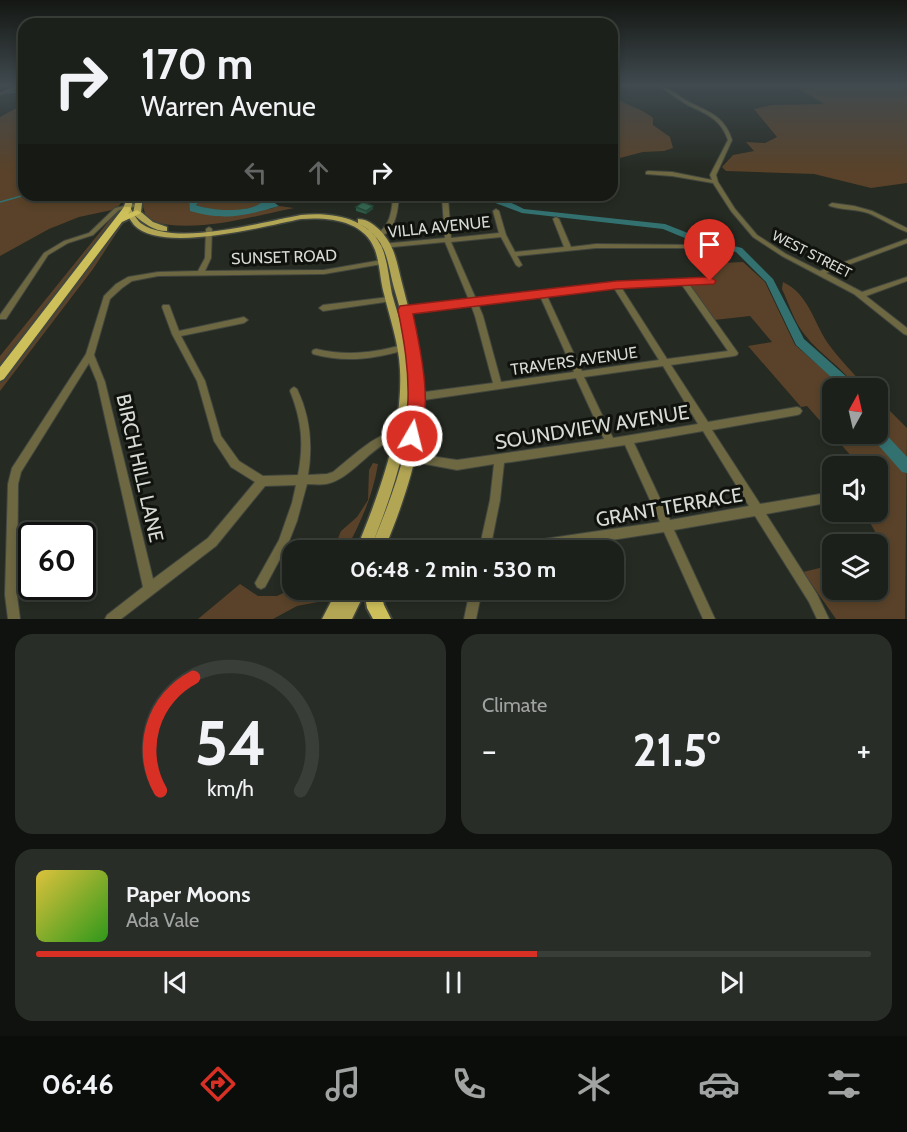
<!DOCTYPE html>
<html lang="en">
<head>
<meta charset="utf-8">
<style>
	:root { --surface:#1c201a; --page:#292d27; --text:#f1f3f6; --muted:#a0a3a2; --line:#3a3e39; --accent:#d93025 }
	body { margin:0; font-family:Cabin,sans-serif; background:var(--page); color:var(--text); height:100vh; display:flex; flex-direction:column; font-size:22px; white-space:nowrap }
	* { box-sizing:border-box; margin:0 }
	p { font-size:20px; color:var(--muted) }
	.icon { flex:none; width:33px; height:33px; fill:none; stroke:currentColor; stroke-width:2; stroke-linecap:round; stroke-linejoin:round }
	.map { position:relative; height:619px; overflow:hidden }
	.drawer { display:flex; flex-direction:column; gap:15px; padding:15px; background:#0f120e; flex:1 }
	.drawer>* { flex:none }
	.top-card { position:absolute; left:18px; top:18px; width:600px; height:183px; border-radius:18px; box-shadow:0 3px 9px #0003,0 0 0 2px var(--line); background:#1c201a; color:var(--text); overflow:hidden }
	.needle { width:39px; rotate:8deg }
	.tools { position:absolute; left:822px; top:378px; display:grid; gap:12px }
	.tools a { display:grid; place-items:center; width:66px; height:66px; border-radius:12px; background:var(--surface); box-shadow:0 3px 9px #0003,0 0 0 2px var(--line); font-size:30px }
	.speed { position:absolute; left:18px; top:522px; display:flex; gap:12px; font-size:30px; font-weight:700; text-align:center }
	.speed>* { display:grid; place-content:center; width:78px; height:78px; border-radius:50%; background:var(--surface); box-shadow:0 3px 9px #0003,0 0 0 2px var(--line); line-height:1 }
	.speed .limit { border:3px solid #111; border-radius:9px; background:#fff; color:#111 }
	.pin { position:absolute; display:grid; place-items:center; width:51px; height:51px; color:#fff; margin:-62px -26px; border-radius:50% 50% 50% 0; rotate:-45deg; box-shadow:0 0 6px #0007 }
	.pin .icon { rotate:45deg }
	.me { position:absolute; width:66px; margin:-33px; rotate:8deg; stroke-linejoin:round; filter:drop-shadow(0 0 4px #0008) }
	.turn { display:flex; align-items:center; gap:21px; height:126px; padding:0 24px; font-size:27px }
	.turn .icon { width:78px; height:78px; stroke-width:2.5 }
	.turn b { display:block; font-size:42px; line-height:51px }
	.lanes { display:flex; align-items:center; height:57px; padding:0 24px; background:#0003; justify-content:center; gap:30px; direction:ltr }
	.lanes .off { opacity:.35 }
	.big { font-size:45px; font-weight:800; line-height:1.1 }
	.drawer .widget { flex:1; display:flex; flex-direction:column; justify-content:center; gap:9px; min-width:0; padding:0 21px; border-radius:18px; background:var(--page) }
	.drawer .dial { align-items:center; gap:0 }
	.dial svg { height:156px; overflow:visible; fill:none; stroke:var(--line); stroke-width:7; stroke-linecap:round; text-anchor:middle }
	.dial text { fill:var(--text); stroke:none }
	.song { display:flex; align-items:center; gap:18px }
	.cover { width:72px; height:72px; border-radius:9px; background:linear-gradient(135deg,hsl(50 70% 55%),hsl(110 70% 35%)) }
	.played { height:6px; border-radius:3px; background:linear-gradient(90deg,var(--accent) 60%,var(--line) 60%) }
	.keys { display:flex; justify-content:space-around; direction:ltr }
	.heat { display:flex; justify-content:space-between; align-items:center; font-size:33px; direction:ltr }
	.drawer .tiles { flex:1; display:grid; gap:15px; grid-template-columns:1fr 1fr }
	.widget:last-child { grid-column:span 2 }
	.trip { position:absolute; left:282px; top:540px; width:342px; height:60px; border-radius:18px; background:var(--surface); box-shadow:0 3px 9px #0003,0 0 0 2px var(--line); font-weight:800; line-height:60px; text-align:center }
	.dock { display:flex; height:96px; justify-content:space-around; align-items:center; background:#0b0d0a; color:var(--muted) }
	.dock .icon { width:42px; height:42px }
	.dock .active { color:var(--accent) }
	.dock b { font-size:27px; color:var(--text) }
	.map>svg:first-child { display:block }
	.green { fill:#594229 }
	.water { fill:#337171 }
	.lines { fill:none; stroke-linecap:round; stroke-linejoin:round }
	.stream { stroke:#337171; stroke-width:1.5 }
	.river { fill:#337171; fill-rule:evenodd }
	.minor-casing { stroke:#41463f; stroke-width:2 }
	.major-casing { stroke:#41463f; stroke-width:3 }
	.highway-casing { stroke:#41463f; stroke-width:4 }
	.minor { fill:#6d6842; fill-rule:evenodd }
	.major { fill:#b2a654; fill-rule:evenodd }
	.highway { fill:#cdbf5a; fill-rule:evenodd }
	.wall { fill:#2f5947 }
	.shaded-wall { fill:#26493a }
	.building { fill:#376853; stroke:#26493a; stroke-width:1.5 }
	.route { fill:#d93025; stroke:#8d1f18; stroke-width:1.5 }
	.labels { text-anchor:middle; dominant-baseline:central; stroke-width:6; stroke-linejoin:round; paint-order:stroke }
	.far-street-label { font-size:14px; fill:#d7dbd5; stroke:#10120e }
	.street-label { font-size:16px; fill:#d7dbd5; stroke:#10120e }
	.near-street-label { font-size:20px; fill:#d7dbd5; stroke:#10120e }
</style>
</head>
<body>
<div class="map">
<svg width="907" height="619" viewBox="0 0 907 619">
	<rect width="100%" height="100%" fill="#252a22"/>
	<path class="green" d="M792,85H907V183L871,188L814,174L726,171L722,167L733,155L754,151L746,142L765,143L777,137L754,109L772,105L824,104Z
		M612,96C625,105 641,108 653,118V125L670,137L673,148L664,151L643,152L612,160Z
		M24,104V195H127L118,207L112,210L79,217L49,229L0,256V117Z
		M143,195L189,196L191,211L270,209L279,206L294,208C248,217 193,235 147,220L141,200Z
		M195,195H274C266,197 265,202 259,205C241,213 213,212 196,205L201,200Z
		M121,210L0,367V356L117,211Z
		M125,220L93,269L0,391V383L122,221Z
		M743,262L765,282L795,345L839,383L841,388H832V434H878V399L907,428L905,619H836L803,572L832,565V590H878V554L886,551L864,512H878V466H860L807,406L801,407L748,346L772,342L750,316L714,320L688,285L715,283L712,278L708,277L699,264Z
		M783,282C808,294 813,320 827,342C839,359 853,373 867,388H856C843,367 820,355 805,335C794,322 789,304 782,289Z
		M373,463L378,464C373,495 361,522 346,550H333L341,531L357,517L368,500L369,470Z
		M240,584L258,596H277L292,589L325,590L318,602L297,606L273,619H198Z"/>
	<path class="water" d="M180,195H195L201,200L196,205C211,211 258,215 266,197L279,206C244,216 226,221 190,211L189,196Z"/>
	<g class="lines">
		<path class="stream" d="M5,93L24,91
			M0,202L25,195"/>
		<path class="river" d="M281,195H292L264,209H261L257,207Z
			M453,195C479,195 501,196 524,209L665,224L698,237L742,248L773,279L804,339L848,378L855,388H843L796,345L766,282L736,252L692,241L663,229L522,213L490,201L457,197Z
			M878,428L882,430L907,457V473L902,472L872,438L871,434H878Z"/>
		<defs>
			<path id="minor" d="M19,85H24L0,95V93Z
				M658,85H663C671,90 678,96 687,101C708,112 724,115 732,140L716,175L718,182L735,209L757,235L786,254L820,271L907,239V243L826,273L862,292L907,277V281L866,296L907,328V335L904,334L854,294L782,256L753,237L731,211L713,183L672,176L646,174V172L648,171L672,172L712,180L710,175L728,140C720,117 705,114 686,104C676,98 667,91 658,85Z
				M393,195H399C398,212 395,237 373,238V236C390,228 392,212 393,195Z
				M445,196L448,198L451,238L499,233L493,211L496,209L499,211L506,235L515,252L564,247L553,219L556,217L559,219L571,247L596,244L699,245L700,246L699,247L697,248H596L517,256L522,265L519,267L516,265L501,237L451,242L476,299L616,283L712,279L714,281L710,283L689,284L738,353L737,355L734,356L671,365L708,422L797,407L800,408L802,411L800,414L797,415L712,430L760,504L832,492V502L766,514L817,594L829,619H817L809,602L755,516L674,530L715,619H703L664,532L546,550H505L506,546L510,544L660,522L625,445L504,463L500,500L490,550H479L490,500L494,464L457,470L409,461L391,453L389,450L391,447L394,446L410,453L457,460L604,439L576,378L417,401L414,400L413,397L414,394L417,393L493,383L475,316L471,305L405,313L401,310L405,307L469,300L445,242L382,248L379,246L382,244L445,238L442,198ZM682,284V285L728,351L667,359L621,287ZM614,288L659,360L582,371L547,296ZM540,296L574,372L501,382L483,316L478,304ZM663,366L698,424L613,438L584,377ZM703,431L749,506L670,520L634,443Z
				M137,203L140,205L139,206L119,210L93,235L68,243L48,255L6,319H0V315L44,253L64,241L89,233L115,208Z
				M832,203L854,206L872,211L907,228V232C893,227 881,218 868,213C855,209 842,210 830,206L829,205Z
				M209,227L212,229L211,258L205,271L324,270L382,260L385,262L382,264L324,274L158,276L132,281L122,288L110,299L94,355L105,382L153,579L208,538L255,482L231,467L214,441L197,381L172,334L162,307L163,305H169L170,307L179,331L244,317L248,320L244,323L181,336L205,381L221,436L239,461L263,476L298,475C304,444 302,421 290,391L291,389L294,387L297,389C310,416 313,444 308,475L327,474L333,472C351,458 374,434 397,431C403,430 410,431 415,433L417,436L415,439C405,441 399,437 388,442C367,452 349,480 326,484C320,485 313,484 307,484L297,521L288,544L265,587L261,589L257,587L255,583L279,540L292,503L296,485L265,486L216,546L121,619H105L107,615L143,587L97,382L89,363L21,472L18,484L17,595L20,619H8L5,595L8,484L12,468L86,354L104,296L116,284L128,277L158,272L198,271L205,258L206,229Z
				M389,297H392L393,299L392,301L323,311L319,308L323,305Z
				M402,345L405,346L406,348L405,350C374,359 344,363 313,354L312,352L313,350L316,349C346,356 373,353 402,345Z
				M470,590H482L476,619H464Z"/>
			<path id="major" d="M128,195H134L131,209C134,214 137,221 142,224C176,247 262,222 301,215C331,212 370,217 383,250C388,264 389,279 392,294C399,319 408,344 410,370C415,431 392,495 370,550H356C379,494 403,431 400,370C399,344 390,319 384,294C380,280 380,264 375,250C364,220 328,217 301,219C265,226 161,254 134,225C130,220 127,214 123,209Z
				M137,195H143L141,212L153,222L167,227V231C153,231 144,223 134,215L133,213Z
				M358,219C370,219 381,230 387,239C396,252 398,268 402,283C411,318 421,354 423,391C423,406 421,422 419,437C413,476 399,514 384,550H370C391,499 412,447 412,391C412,356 404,321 394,288C386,258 388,240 358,223Z
				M337,590H366L352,619H322Z"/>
			<path id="highway" d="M124,207H130L131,209L128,214L137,210L141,213L122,222L4,379L0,381V367Z
				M364,590H380L384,605L391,619H373L367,608Z"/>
		</defs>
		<use href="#minor" class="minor-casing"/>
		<use href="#major" class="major-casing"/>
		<use href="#highway" class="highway-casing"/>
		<use href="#minor" class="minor"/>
		<use href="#major" class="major"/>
		<use href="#highway" class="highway"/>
	</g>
	<path class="wall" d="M373,206V209L366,214L356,211V207Z"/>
	<path class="shaded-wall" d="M373,206V209L366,214V211Z"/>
	<path class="building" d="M363,202L373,206L366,211L356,207Z"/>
	<linearGradient id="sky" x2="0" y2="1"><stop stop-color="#141713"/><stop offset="0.5" stop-color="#404a4f"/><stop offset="1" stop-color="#404a4f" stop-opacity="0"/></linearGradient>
	<rect width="907" height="171" fill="url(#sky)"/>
	<path class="route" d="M710,277L716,281L714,284L616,289L413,314C420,348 434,408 418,442L412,444L406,442C401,430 408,412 408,400C409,369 404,340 398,310L400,306L616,281Z"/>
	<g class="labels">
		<g class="far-street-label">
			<text transform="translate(812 254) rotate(27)">WEST STREET</text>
		</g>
		<g class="street-label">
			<text transform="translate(439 227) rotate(-6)">VILLA AVENUE</text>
			<text transform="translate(284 257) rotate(-2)">SUNSET ROAD</text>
			<text transform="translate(574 361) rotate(-8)">TRAVERS AVENUE</text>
		</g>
		<g class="near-street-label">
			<text transform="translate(592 427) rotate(-9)">SOUNDVIEW AVENUE</text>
			<text transform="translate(140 468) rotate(77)">BIRCH HILL LANE</text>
			<text transform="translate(669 507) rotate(-10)">GRANT TERRACE</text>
		</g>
	</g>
</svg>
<div class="tools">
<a><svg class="needle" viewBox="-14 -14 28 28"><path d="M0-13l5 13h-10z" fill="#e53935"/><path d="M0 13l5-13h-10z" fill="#a0a3a2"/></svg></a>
<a><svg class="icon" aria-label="sound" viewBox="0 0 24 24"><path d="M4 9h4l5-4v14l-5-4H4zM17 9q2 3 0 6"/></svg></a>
<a><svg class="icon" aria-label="layers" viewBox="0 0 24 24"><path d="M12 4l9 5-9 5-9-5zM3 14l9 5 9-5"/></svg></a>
</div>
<div class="speed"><div class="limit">60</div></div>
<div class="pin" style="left:710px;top:281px;background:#d93025"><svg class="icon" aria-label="arrive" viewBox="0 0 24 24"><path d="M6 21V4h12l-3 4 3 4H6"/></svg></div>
<svg class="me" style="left:412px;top:436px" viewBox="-20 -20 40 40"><circle r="17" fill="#d93025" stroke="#fff" stroke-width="3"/><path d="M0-11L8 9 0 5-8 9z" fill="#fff"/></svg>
<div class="trip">06:48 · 2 min · 530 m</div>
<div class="top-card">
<div class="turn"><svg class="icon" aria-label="right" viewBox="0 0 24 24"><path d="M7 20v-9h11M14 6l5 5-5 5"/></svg><div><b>170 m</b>Warren Avenue</div></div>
<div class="lanes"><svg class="icon off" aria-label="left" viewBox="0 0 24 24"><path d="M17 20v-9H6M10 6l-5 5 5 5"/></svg><svg class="icon off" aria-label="ahead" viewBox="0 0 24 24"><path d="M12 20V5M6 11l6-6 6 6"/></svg><svg class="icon" aria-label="right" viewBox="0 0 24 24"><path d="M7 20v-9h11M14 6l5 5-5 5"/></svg></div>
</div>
</div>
<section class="drawer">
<div class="tiles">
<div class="widget dial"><svg viewBox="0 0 100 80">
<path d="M14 69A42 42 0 1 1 86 69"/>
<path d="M14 69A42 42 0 0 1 31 11" stroke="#d93025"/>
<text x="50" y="56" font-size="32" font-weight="700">54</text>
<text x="50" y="72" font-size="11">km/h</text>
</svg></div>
<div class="widget"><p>Climate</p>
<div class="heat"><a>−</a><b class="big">21.5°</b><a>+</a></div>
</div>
<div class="widget">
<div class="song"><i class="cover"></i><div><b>Paper Moons</b><p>Ada Vale</p></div></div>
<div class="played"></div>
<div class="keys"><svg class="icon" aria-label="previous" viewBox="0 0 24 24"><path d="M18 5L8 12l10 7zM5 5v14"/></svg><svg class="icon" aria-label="pause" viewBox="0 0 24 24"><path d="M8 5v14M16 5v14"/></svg><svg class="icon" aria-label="next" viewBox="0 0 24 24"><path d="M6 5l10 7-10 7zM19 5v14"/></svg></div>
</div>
</div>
</section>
<nav class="dock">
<b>06:46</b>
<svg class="icon active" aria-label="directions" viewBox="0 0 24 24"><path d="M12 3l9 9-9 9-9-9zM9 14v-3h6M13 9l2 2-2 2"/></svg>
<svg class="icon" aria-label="music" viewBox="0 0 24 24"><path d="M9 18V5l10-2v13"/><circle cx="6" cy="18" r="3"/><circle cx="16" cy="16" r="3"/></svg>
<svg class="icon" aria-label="phone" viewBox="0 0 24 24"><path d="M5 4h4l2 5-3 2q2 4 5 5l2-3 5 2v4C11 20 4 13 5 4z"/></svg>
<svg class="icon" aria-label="climate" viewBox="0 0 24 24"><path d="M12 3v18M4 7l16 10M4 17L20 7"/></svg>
<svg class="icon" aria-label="car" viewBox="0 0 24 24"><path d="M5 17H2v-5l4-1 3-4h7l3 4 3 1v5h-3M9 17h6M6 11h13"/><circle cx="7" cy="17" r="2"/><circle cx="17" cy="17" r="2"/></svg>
<svg class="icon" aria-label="filters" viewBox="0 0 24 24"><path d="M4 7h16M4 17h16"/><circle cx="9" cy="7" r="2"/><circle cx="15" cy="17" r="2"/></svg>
</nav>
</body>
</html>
